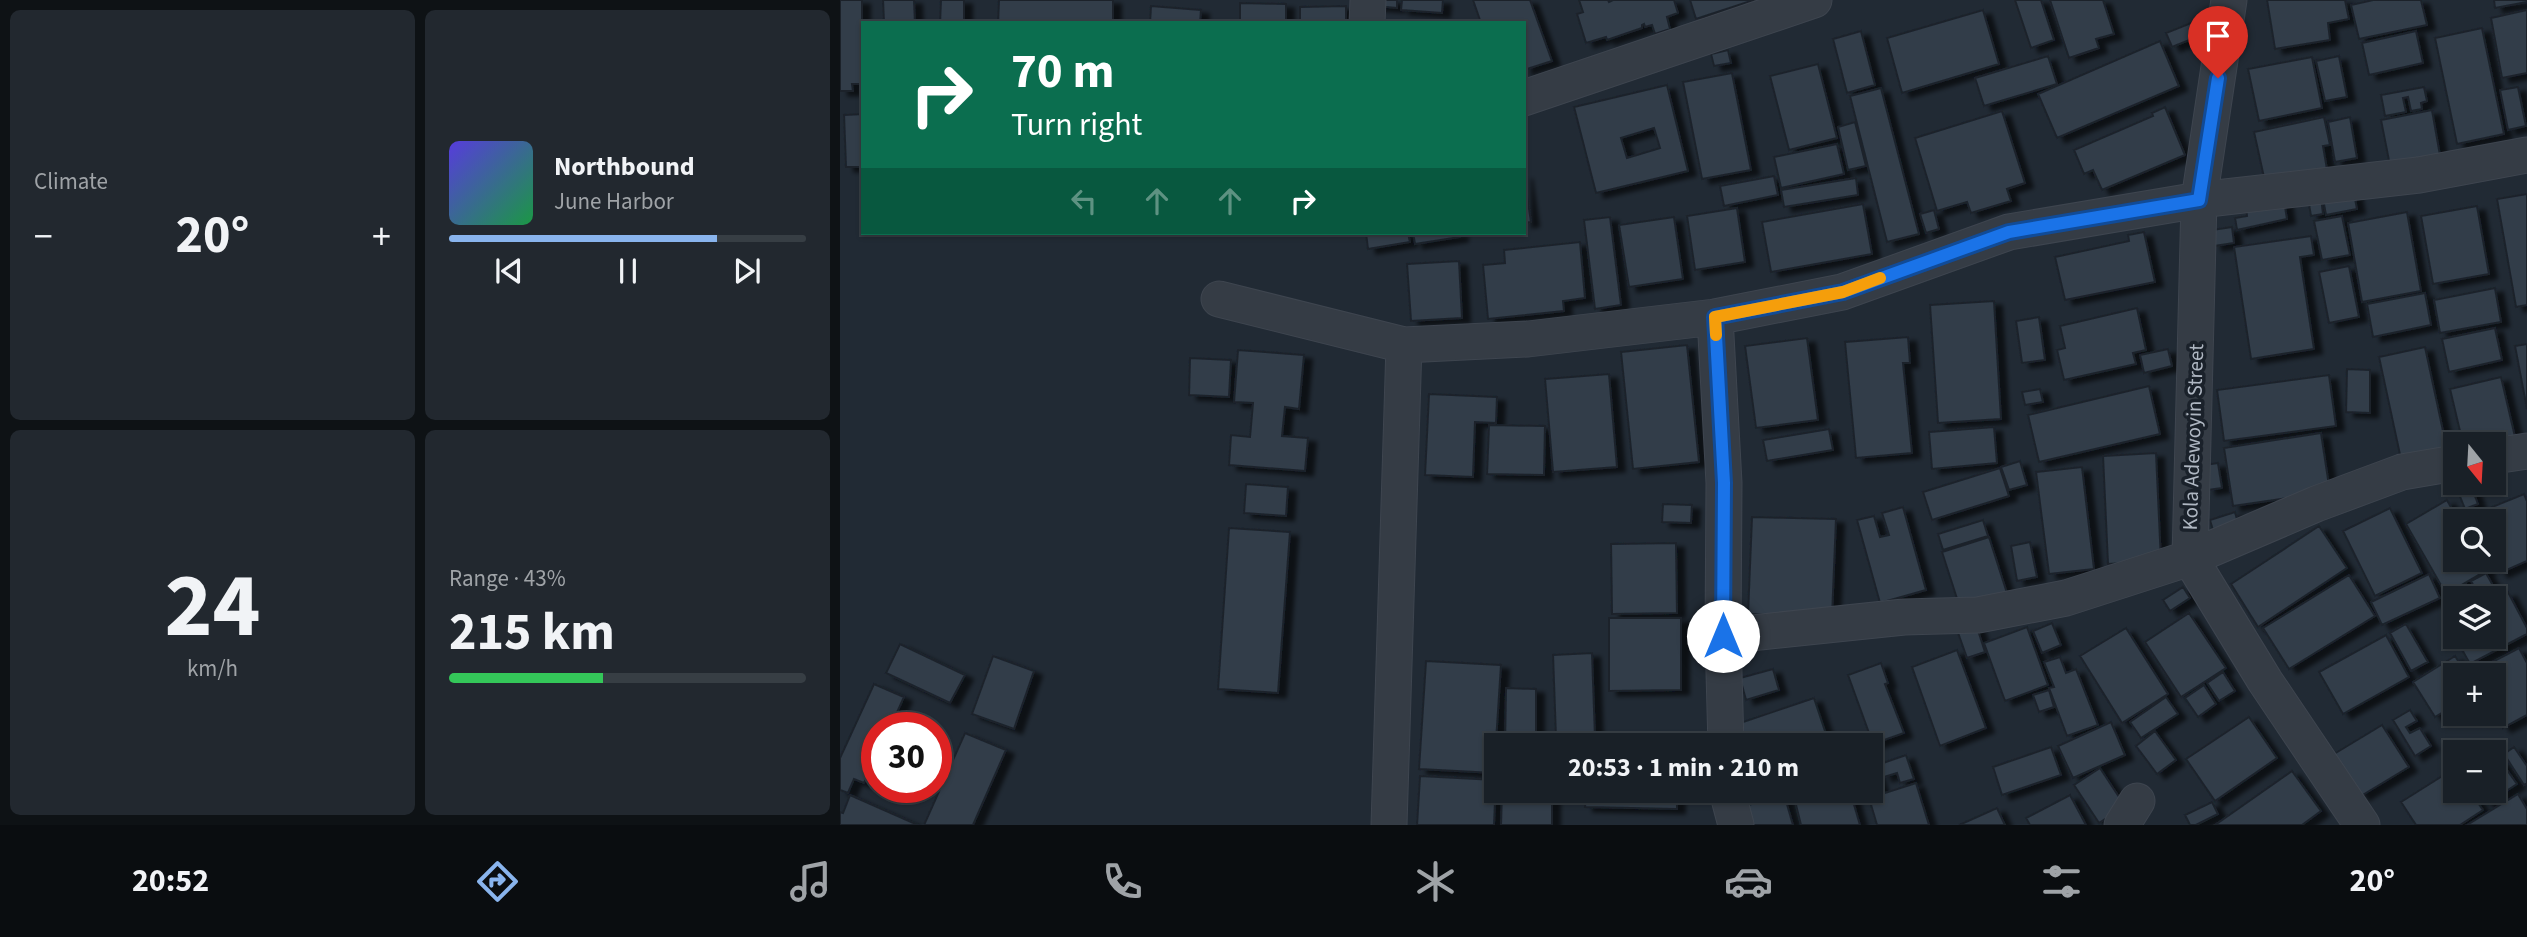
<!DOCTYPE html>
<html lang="en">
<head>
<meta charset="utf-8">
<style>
	:root { --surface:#192027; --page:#22282f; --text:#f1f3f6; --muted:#9fa3a7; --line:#373e44; --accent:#89b4ed }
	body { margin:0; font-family:"Source Sans 3",sans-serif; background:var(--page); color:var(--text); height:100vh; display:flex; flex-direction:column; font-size:26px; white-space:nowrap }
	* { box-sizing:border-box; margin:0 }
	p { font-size:23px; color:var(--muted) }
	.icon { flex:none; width:38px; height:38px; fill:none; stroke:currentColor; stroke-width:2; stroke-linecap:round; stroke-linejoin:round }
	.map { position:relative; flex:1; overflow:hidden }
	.sheet { display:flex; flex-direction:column; gap:10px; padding:10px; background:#0e1215; width:840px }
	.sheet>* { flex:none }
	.top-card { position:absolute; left:21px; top:21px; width:665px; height:214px; border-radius:0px; box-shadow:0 2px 5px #0004,0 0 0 2px var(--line); background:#0b6e4f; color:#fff; overflow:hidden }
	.needle { width:46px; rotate:162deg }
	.fabs { position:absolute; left:1603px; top:432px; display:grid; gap:14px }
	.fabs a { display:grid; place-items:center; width:63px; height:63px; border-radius:0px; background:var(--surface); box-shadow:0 2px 5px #0004,0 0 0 2px var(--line); font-size:35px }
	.speed { position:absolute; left:21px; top:712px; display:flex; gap:14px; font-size:35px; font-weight:700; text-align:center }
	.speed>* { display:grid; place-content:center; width:91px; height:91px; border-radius:50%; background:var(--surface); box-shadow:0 2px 5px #0004,0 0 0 2px var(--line); line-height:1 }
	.speed .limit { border:10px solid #d22; background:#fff; color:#111 }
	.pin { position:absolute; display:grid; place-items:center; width:60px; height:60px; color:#fff; margin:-72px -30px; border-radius:50% 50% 50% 0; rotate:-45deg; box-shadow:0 0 7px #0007 }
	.pin .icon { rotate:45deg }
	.me { position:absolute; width:77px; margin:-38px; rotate:0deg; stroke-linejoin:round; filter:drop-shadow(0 0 5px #0008) }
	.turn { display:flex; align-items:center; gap:24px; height:147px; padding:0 35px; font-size:32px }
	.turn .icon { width:91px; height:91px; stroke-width:2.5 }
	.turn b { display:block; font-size:49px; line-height:60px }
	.lanes { display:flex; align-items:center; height:66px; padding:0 35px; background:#0003; justify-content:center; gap:35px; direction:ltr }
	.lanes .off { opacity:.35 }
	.big { font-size:52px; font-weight:700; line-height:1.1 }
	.sheet .widget { flex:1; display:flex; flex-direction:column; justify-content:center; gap:10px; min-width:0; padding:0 24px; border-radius:10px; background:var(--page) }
	.sheet .dial { align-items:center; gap:0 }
	.dial b { font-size:91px; line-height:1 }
	.song { display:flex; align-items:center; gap:21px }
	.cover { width:84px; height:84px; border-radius:10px; background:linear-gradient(135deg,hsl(250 70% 55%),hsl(140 70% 35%)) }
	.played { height:7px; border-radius:4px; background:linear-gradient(90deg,var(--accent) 75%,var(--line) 75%) }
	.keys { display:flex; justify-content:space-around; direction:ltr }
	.heat { display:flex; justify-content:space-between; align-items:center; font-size:38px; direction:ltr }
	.charge { height:10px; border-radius:5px; background:linear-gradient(90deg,#34c759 43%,var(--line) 0) }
	.sheet .tiles { flex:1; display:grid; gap:10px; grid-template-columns:repeat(2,1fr) }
	.trip { position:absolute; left:644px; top:733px; width:399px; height:70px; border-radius:0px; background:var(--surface); box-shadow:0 2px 5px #0004,0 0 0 2px var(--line); font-weight:700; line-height:70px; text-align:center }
	.tabs { display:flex; height:112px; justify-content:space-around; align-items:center; background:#0a0d10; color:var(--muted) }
	.tabs .icon { width:49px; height:49px }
	.tabs .current { color:var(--accent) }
	.tabs b { font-size:32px; color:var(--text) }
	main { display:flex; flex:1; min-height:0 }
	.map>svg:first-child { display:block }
	.building { fill:#313c48; stroke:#1c232c; stroke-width:2; fill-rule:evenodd; filter:url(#shadow) }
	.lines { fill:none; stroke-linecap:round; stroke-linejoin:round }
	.minor-casing { stroke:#3e454f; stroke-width:37 }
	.minor { stroke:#353c45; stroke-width:35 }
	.route-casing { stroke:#114b97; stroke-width:18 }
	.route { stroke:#1a73e8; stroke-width:12 }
	.slow { stroke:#f59e0b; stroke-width:12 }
	.labels { text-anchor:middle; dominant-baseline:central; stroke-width:7; stroke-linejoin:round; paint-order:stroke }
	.street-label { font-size:21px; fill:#afb7c2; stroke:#1a212a }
</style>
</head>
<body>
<main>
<section class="sheet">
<div class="tiles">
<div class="widget"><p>Climate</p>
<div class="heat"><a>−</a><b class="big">20°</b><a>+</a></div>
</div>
<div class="widget">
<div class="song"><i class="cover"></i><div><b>Northbound</b><p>June Harbor</p></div></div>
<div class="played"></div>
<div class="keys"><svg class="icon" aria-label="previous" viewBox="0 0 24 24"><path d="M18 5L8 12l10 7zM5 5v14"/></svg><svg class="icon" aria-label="pause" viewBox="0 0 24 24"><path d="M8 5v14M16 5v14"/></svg><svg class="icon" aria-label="next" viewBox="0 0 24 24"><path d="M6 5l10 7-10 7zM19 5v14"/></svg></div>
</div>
<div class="widget dial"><b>24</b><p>km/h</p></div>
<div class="widget"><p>Range · 43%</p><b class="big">215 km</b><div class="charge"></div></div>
</div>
</section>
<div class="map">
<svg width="1687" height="825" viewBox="0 0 1687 825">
	<defs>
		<filter id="shadow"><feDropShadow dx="8" dy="4.5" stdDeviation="2" flood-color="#0009"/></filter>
	</defs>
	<rect width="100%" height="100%" fill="#212a34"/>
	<path class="building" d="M0,0H22V84H12L13,91H0Z
		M43,0H74L75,23H44Z
		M101,0H124V23H100Z
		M159,0H273V23H158Z
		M535,0H557V8L535,6Z
		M562,0H603L602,13L561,10Z
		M633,0H690L712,61L684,70V23H641Z
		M739,0H768L769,2L773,0H834L838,13L827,17L830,29L815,34L812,25L805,27L804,24L802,25V28L767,40L766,37L746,43L737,14L743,12Z
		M850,0H914L856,19Z
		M1175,0H1201L1214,40L1191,48Z
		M1210,0H1263L1274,34L1256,39L1259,48L1229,58Z
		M1427,0H1505L1509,19L1488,23L1490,40L1435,49Z
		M1533,0H1581L1587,25L1519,39L1511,5Z
		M1654,0H1687V2L1655,8Z
		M400,3L446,4V23H400Z
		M311,6L361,10L360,23H310Z
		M506,6V23H460V7Z
		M1143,10L1159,64L1062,93L1047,38Z
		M1687,10V73L1662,78L1651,18Z
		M1351,23L1357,37L1332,47L1326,33Z
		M1642,28L1664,134L1617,144L1595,38Z
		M1021,31L1035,85L1007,93L993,39Z
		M1576,31L1583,63L1529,75L1522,43Z
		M1320,41L1339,86L1217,138L1198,94Z
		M888,50L891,63L874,66L871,54Z
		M1208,56L1217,84L1144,106L1135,78Z
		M1499,56L1507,97L1485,101L1476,61Z
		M1472,57L1482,108L1419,121L1408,69Z
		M978,64L997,138L949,150L930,76Z
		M892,73L911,170L862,179L843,82Z
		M827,85L848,171L756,193L734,107ZM814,128L820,148L787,158L781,138Z
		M1584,87L1587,101L1581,103L1582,109L1571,111L1568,97L1563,98L1566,112L1545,116L1541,95Z
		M1678,87L1686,126L1668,130L1660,90Z
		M1041,88L1079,234L1047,242L1010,96Z
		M1325,107L1345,155L1262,190L1253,170L1244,174L1234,150L1313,116L1312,113Z
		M1592,110L1601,161L1551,171L1541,120Z
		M1162,111L1185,183L1167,189L1171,201L1131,213L1127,202L1097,211L1075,138Z
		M23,114V167H6L4,115Z
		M1484,117L1490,145L1483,146L1487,169L1425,182L1414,132Z
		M1510,117L1517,158L1495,162L1488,122Z
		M1015,122L1026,166L1008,170L998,127Z
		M997,144L1004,174L941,188L934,157Z
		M684,174L691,222L684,223Z
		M934,176L938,195L884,206L880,186Z
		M1016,178L1018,195L944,207L941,190Z
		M1514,193L1517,209L1486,215L1483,199Z
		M1687,194V305L1676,307L1657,199Z
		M1481,197L1483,214L1471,216L1468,199Z
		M1444,200L1447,219L1397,230L1395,218L1407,216L1406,208Z
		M1023,204L1032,254L931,272L922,222Z
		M1637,206L1649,274L1593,284L1581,216Z
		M897,208L905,262L855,270L847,216Z
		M1094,210L1099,229L1086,233L1080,214Z
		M1567,212L1581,291L1522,302L1508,223Z
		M1502,216L1510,255L1482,260L1474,221Z
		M770,217L781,305L755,309L744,220Z
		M834,217L843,279L789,287L779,225Z
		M1392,227L1394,243L1374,246L1372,230Z
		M1304,232L1315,282L1225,300L1215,257L1289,241L1288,235Z
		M526,233H568L570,242L528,249Z
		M573,233H620V237L575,244Z
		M1471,236L1474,255L1460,257L1474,349L1411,359L1394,247Z
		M740,242L745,298L723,301L724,311L648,319L643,265L665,263L664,250Z
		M619,261L622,318L571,321L567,264Z
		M1509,266L1519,317L1489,323L1479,272Z
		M1655,288L1661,322L1600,333L1594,300Z
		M1585,293L1591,325L1533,337L1527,304Z
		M1154,301L1161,419L1098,423L1090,305Z
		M1297,308L1306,350L1293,353L1296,364L1224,380L1217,350L1225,348L1220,326Z
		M1199,317L1205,360L1182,363L1176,321Z
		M1655,328L1662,360L1609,372L1602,339Z
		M1068,337L1070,363H1063L1072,453L1016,458L1005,342Z
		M967,338L978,420L916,428L905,346Z
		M1687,344V409L1675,346Z
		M847,345L859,462L793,469L781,352Z
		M1585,347L1608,454L1562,464L1539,357Z
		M1328,349L1332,366L1304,373L1300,355Z
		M398,350L464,355L459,409L445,407L442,436L468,438L465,471L389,465L391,435L410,437L413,403L394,402Z
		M350,358L391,360L389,397L349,395Z
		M1507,369L1530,370V413L1506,412Z
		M769,374L777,467L713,472L705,379Z
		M1489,375L1496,426L1384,441L1377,390Z
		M1661,377L1676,441L1654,444H1623L1610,389Z
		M1309,386L1320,434L1199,462L1188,415Z
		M1200,389L1203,402L1185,405L1182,392Z
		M589,394L657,397L656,423L635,422L633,477L585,475Z
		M649,425L705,426L704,475L647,474Z
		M1154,427L1157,463L1092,469L1089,432Z
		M989,429L993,450L927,461L923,440Z
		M1481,433L1490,492L1393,506L1384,448Z
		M1316,453L1321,561L1268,564L1263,456Z
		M1180,461L1187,485L1169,490L1161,467Z
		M1378,463L1382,488L1368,490L1364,465Z
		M1242,467L1254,569L1209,574L1196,472Z
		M1160,468L1169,496L1092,520L1083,492Z
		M1618,483H1630L1638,504L1625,509L1615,484Z
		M406,484L448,487L446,516L404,513Z
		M1684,494L1687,501V561L1660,573L1654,558V522H1638L1635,514Z
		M1607,500L1619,522H1615V560H1641L1647,570L1606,594L1566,524Z
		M823,504L852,505L851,523L822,522Z
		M1063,507L1086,590L1040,603L1017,520L1034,516L1040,537L1049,535L1042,513Z
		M1550,508L1582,573L1535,596L1503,531Z
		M1395,512L1401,534L1376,541L1370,520Z
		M912,517L996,519L992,617L908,614Z
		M1143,520L1148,536L1103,550L1098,534Z
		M1479,526L1507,568L1418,627L1391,584Z
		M389,528L450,532L438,693L378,689Z
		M1149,537L1167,593L1120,608L1102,552Z
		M1190,542L1197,577L1177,581L1171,546Z
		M836,543L837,613L772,614L771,544Z
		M1646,573L1656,591L1640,598L1631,581Z
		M1589,574L1600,598L1542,625L1531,602Z
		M1509,575L1535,616L1449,669L1423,628Z
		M1626,584L1634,598H1615V604L1610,594Z
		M1343,587L1350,598L1330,611L1323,600Z
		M1668,592L1687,628V634L1630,664L1615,637H1654V599Z
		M1349,613L1386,668L1341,697L1305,642Z
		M769,618H841V690L769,691Z
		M1212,623L1221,645L1202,653L1193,631Z
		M1136,624L1145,652L1127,658L1117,630Z
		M1566,624L1588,662L1571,671L1550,633Z
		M1187,627L1208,685L1165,701L1144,643Z
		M1286,628L1328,694L1282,723L1240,656Z
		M1546,635L1569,677L1503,714L1479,672Z
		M60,644L125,675L110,703L46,673Z
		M1679,648L1687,663V715L1663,728L1654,711V676H1635L1633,672Z
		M1117,650L1146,728L1100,746L1072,667Z
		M752,653L755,737L716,738L713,655Z
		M153,656L194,671L174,729L132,714Z
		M1615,656L1628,676H1615V705L1595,717L1573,682Z
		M1220,657L1226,673L1236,669L1258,725L1227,736L1209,688L1214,687L1204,662Z
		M586,661L661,665L654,773L579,769Z
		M1041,663L1048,683L1045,684L1064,733L1033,744L1008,675Z
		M933,669L939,690L906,700L900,678Z
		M1383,672L1395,691L1379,701L1367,683Z
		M34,684L64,697L50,728H37V756L24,783L14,779L8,793L0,790V758Z
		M1364,685L1376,704L1358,717L1345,698Z
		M666,688L696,689V746H665Z
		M1209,690L1214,707L1199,712L1193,695Z
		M1326,697L1338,714L1301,738L1290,722Z
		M974,698L990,746H908L900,723Z
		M1570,710L1577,721L1566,727L1570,733L1580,728L1591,746L1575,756L1553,720Z
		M1409,717L1437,758L1375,801L1346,759Z
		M1271,722L1285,755L1233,778L1218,746Z
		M1542,725L1569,767L1521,796L1494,754Z
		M1315,731L1336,760L1317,774L1296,746Z
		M125,733L166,750L133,825H84Z
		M1211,747L1221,775L1162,795L1153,767Z
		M1674,747L1687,766V783L1684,785L1664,754Z
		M1066,755L1074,779L1060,783L1057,773L1044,777L1040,764Z
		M1660,760L1677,784L1668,790L1654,770V764Z
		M1033,764L1041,790L1028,794L1027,791H1031V765Z
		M1260,768L1285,806L1259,823L1234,785Z
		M1615,768V791H1630L1643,810L1620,825H1576L1561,802Z
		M1452,771L1481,811L1462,825H1375Z
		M1654,772L1667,791L1648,804L1639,791H1654Z
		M580,776L656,780L654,825H577Z
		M1076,783L1089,825H1037L1029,798Z
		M662,791H712V825H661Z
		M746,791H837V809L745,807Z
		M960,791H1010L1020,825H961L953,793Z
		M944,794L953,825H907L902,807Z
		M1678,794L1687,809V825H1627Z
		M10,795L78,825H0V812L3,813Z
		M1230,795L1246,825H1190L1186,818Z
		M1372,802L1378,814L1356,825H1350L1345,815Z
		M1157,808L1165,825H1119Z"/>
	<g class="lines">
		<defs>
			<path id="minor" d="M1389,0L1359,200L1350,558L1425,681L1522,825
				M527,23L528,0
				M684,98L974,0
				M379,299L564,345L688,339L875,317L1002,292L1169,232L1359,200L1579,175L1687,155
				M875,317L884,483L883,636L886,746
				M1654,456L1687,451
				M883,636L1064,617L1138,615L1226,598L1350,558L1476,504L1562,472L1615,463
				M887,791L896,825
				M549,825L564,345
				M1282,825L1297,801"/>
		</defs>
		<use href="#minor" class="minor-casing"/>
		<use href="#minor" class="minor"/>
	</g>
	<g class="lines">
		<defs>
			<path id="route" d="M883,636L884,483L875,317L1003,292L1169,232L1359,200L1378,78"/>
		</defs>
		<use href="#route" class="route-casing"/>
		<use href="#route" class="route"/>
		<path class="slow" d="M876,335L875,317L1003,292L1040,278"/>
	</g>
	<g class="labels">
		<g class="street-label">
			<text transform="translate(1353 437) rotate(-88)">Kola Adewoyin Street</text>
		</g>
	</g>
</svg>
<div class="fabs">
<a><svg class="needle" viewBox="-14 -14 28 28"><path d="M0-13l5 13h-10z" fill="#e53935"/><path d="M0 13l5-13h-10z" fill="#9fa3a7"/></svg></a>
<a><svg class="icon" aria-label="search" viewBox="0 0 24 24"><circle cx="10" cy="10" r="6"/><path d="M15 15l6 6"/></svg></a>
<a><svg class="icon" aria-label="layers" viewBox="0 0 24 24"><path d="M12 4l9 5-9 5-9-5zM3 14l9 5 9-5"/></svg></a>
<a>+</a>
<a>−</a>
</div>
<div class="speed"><div class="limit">30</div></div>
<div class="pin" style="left:1378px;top:78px;background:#d93025"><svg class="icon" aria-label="arrive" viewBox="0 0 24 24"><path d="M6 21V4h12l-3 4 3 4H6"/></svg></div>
<svg class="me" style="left:883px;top:636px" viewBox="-20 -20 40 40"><circle r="19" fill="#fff"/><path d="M0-13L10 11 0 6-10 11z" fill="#1a73e8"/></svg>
<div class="trip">20:53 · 1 min · 210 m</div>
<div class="top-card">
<div class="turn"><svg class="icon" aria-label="right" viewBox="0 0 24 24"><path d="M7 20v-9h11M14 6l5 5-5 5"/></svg><div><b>70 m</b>Turn right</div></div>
<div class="lanes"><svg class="icon off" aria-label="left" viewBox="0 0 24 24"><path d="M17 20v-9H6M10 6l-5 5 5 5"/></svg><svg class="icon off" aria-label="ahead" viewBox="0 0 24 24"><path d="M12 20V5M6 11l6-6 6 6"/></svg><svg class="icon off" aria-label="ahead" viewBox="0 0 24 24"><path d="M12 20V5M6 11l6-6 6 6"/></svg><svg class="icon" aria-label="right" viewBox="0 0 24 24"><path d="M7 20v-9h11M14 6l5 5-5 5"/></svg></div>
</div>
</div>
</main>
<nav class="tabs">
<b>20:52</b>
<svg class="icon current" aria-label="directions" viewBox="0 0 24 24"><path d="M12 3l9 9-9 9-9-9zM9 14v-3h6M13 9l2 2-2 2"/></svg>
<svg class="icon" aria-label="music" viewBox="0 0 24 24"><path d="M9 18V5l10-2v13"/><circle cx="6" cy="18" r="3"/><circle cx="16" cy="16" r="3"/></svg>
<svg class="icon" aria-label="phone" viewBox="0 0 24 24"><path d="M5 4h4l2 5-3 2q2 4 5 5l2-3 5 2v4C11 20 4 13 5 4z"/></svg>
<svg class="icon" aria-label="climate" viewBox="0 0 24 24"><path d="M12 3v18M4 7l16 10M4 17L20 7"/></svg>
<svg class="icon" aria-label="car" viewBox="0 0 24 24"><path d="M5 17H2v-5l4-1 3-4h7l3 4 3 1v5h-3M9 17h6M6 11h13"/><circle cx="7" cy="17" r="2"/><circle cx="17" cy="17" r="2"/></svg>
<svg class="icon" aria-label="filters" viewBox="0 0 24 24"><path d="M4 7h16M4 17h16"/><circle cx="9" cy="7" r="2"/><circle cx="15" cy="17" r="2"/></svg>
<b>20°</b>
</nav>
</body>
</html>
